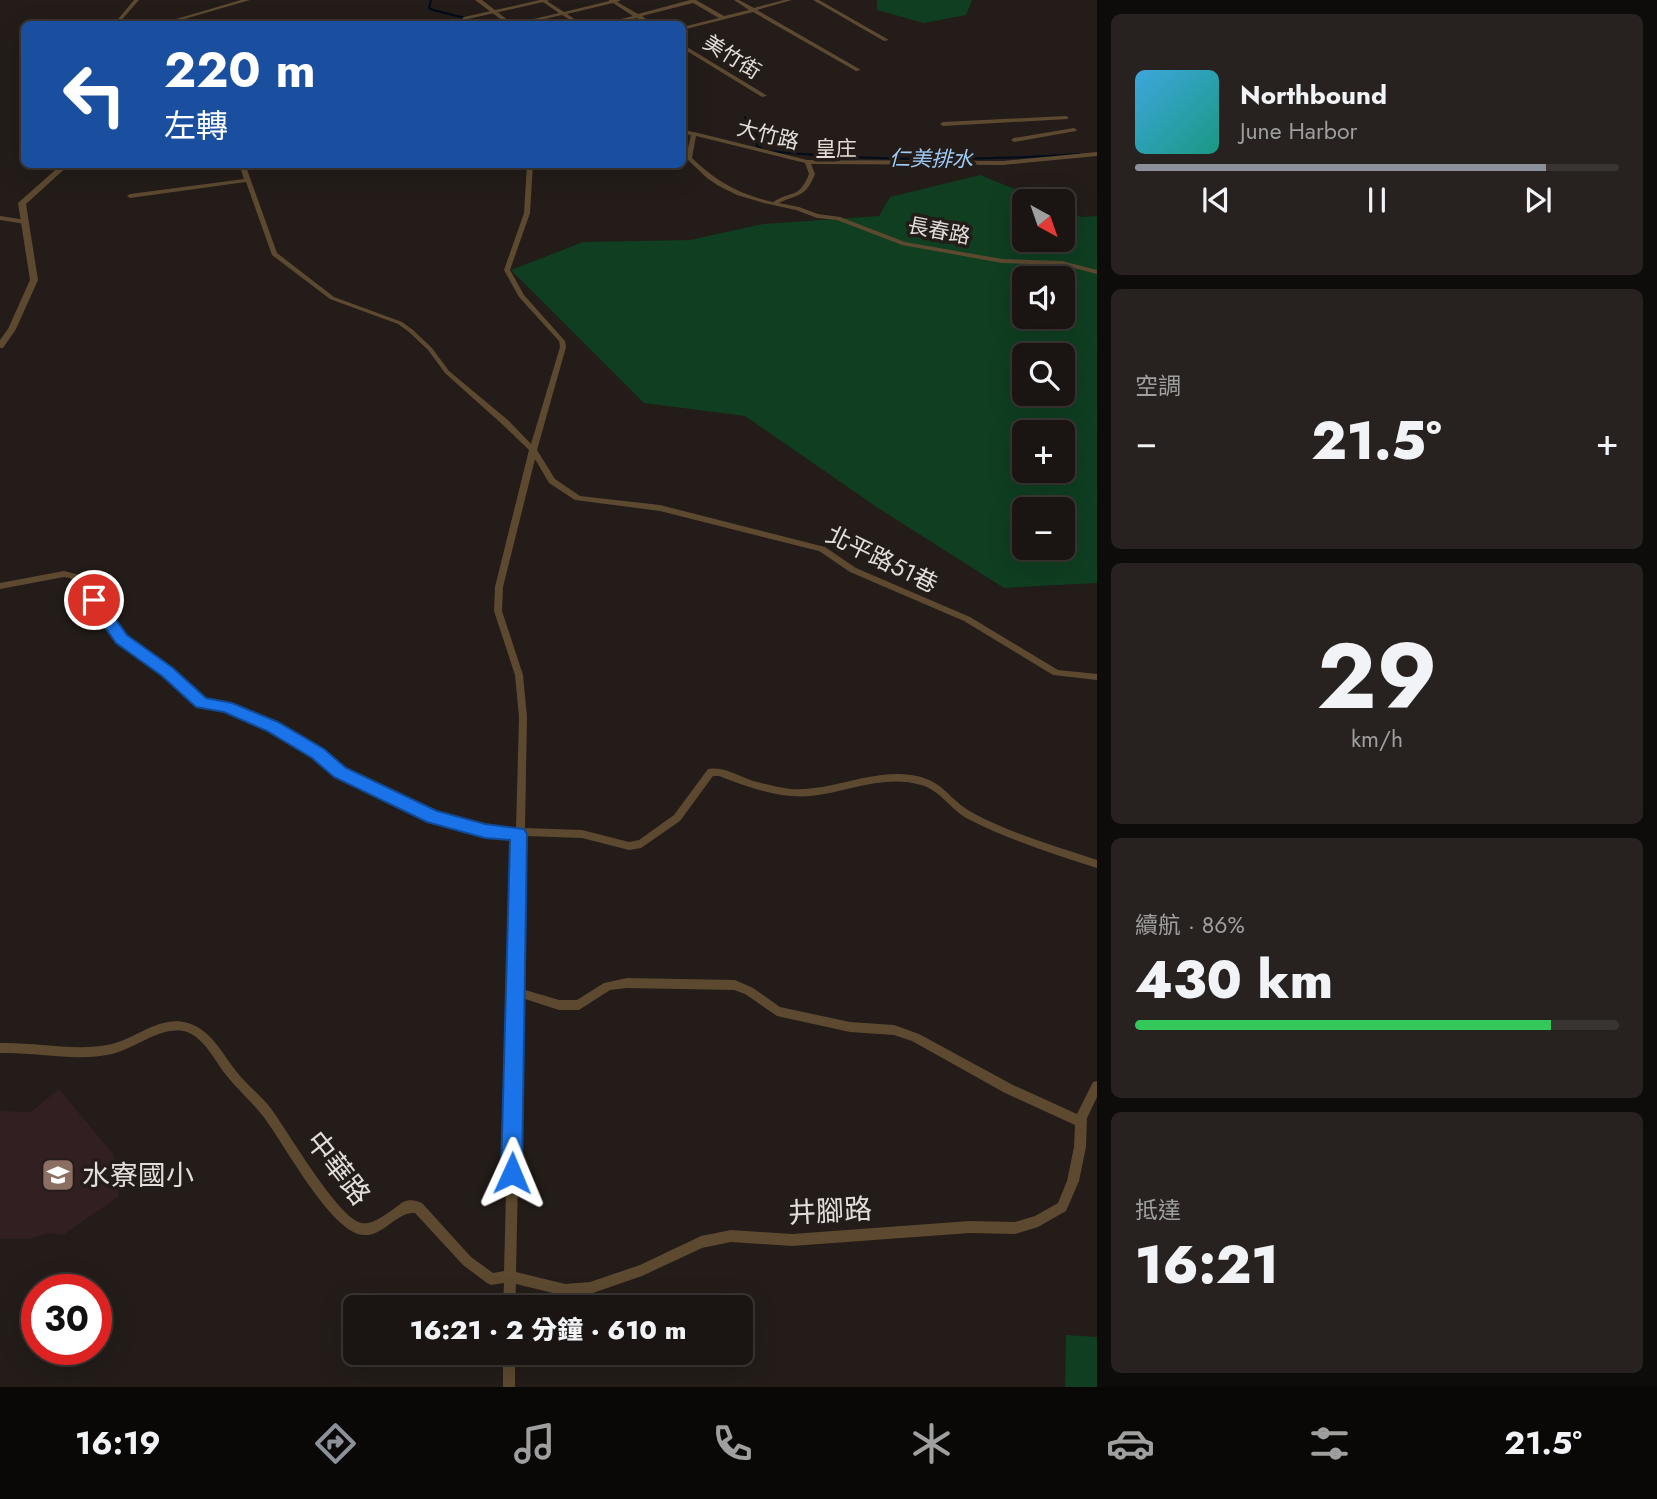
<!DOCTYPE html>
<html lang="zh-TW">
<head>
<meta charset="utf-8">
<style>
	:root { --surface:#1a1512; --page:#272220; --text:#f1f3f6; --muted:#9f9f9f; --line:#383432; --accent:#8c9099 }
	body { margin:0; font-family:Jost,"Noto Sans TC",sans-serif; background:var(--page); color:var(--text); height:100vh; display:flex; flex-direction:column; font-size:26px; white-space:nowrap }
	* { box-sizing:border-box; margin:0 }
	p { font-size:23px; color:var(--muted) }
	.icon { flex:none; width:38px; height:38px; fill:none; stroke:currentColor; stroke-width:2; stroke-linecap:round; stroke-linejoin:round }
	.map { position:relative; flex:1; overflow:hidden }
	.sheet { display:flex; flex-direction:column; gap:14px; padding:14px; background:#0e0c0a; width:560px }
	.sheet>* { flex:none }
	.top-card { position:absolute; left:21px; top:21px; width:665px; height:147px; border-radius:10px; box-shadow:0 7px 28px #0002,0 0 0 2px var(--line); background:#1a4fa0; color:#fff; overflow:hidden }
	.needle { width:46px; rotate:140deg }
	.fabs { position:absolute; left:1012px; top:189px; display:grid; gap:14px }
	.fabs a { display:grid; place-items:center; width:63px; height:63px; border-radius:10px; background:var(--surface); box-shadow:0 7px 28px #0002,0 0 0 2px var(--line); font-size:35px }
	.speed { position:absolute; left:21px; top:1274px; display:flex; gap:14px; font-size:35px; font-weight:700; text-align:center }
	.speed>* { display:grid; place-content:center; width:91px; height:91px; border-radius:50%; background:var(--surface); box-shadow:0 7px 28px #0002,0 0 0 2px var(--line); line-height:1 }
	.speed .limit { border:10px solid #d22; background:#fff; color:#111 }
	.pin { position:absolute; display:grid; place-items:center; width:60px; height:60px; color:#fff; margin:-30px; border:4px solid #fff; border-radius:50%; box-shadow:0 2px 7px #0007 }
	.me { position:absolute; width:77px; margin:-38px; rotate:1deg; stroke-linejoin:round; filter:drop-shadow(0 0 5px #0008) }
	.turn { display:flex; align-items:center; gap:24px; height:147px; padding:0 28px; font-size:32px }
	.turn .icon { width:91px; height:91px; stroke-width:2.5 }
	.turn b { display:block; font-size:49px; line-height:60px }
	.big { font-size:52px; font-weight:800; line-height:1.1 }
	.sheet .card { flex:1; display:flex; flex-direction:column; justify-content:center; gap:10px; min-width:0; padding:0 24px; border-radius:10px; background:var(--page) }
	.sheet .dial { align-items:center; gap:0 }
	.dial b { font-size:91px; line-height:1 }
	.song { display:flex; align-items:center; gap:21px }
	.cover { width:84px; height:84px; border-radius:10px; background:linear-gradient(135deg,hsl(200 70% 55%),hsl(170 70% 35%)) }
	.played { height:7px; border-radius:4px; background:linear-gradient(90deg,var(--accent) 85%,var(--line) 85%) }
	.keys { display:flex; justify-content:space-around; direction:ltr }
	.heat { display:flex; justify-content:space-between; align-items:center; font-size:38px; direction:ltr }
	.charge { height:10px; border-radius:5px; background:linear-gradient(90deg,#34c759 86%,var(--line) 0) }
	.trip { position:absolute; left:343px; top:1295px; width:410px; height:70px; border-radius:10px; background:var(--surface); box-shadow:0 7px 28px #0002,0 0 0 2px var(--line); font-weight:800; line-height:70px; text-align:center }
	.tabs { display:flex; height:112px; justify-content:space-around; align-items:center; background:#0a0807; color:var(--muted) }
	.tabs .icon { width:49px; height:49px }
	.tabs .current { color:var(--accent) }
	.tabs b { font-size:32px; color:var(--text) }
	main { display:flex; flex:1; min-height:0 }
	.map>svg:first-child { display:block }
	.education { fill:#321f22 }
	.green { fill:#0f3e21; fill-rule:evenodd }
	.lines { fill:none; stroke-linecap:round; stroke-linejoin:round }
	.stream { stroke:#000c1b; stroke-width:2 }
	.minor { fill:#5c4930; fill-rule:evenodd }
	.tertiary { fill:#5c4930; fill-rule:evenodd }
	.route { fill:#1a73e8; stroke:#114b97; stroke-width:2 }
	.labels { text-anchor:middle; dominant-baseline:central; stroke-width:7; stroke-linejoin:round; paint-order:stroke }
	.far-street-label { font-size:21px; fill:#e2ddda; stroke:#231c18 }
	.far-neighbourhood-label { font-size:21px; fill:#e6dcd6; stroke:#231c18 }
	.far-water-label { font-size:21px; font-style:italic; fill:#9fccf9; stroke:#231c18 }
	.street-label { font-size:24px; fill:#e2ddda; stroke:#231c18 }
	.near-street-label { font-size:28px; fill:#e2ddda; stroke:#231c18 }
	.near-poi-label { font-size:28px; fill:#e2ddda; stroke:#231c18; text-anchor:start }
</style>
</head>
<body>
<main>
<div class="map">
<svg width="1097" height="1387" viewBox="0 0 1097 1387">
	<rect width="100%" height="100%" fill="#231c18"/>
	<path class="education" d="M59,1089L113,1154L119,1196L63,1235L48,1233L29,1239H0V1111L31,1112Z"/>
	<path class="green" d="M877,0H972L966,15L924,23L877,10Z
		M980,175L1044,201H1024V240H1062V209L1081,217L1097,216V583L1004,588L878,508L745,416L644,403L511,270L583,242L690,240L763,224L879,216L890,197ZM1024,278H1062V317H1024ZM1024,355H1062V394H1024ZM1024,432H1062V471H1024ZM1024,509H1062V548H1024Z
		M1066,1335L1097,1337V1387H1065Z"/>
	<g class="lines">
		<path class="stream" d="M431,0L429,8L433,10L489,24
			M745,117L757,137V146L766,151C870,161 976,161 1080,154"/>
		<path class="minor" d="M134,0H139L118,24H114Z
			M540,0H549L547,1L564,12L609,1V0H621L617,2L638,14L690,0H696L724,16L749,10L734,0H739L754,8L784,0H792L757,10L861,70L856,71L753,12L682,30V27L719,18L693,3L642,16L653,24H648L637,18L611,24H605V23L633,16L613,3L567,14L582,24H577L562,15L523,24H517V23L559,13L543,2L468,19L461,24H457L464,17Z
			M813,0H819L889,40L884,41Z
			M682,44L766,95L767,96L762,97L682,48Z
			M1066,116L1068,117V119L943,126L940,124L943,122Z
			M1074,128L1077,130L1076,131L1014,142L1011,140L1014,138Z
			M694,132L807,160L1003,161L1097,152V156L1003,165L811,164L815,174C805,198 800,193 779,203L799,207L818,214L840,217L905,242L1002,259L1062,261L1097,270V274L1062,265L1002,263L902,245L837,220L817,218L796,210L764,203L737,195L717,185L707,178L686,158L691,134ZM696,136L805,163L809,174C799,199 792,190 773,202C739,194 717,182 692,158Z
			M239,164H245L277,253L334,297L402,322L413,330L432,348L449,371L509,421L531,444L560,347L559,341L519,297L504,270L524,213L527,164H533L530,213L510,270L524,295L565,341L566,347L537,450L555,479L580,496L660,505L825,547L856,568L970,617L1058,670L1097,674V680L1053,675L964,621L850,572L819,551L660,511L575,500L549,483L535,459L503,587L502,611L523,675L527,717L525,828L582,830L629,842L639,840L674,815L708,769C723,766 739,776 753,781C765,784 777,787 790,789C831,792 870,769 911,775C945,780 947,799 973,813C1012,834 1055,846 1097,860V868C1053,854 1009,840 968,819C951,810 940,790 921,785C884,774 848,792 811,796C779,799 748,787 719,776H713L680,821L641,848L629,850L582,838L525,836L522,989L559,1000H577L604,983L627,978L735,980L753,988L780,1007L850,1022L894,1025L919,1034L1013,1085L1077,1114L1093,1082L1097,1081V1097L1087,1118L1086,1147L1079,1181L1066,1211L1038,1227L1015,1234L970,1233L792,1246L731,1242L702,1248L642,1276L590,1294L565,1296L516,1284L515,1307H503L504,1283L491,1285L487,1283L463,1265L415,1213C397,1211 383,1237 363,1235C330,1232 283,1141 262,1115C251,1101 237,1089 226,1075C215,1061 205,1039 187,1032C163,1024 134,1049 112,1054C75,1062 37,1052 0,1053V1043C37,1042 76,1052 112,1044C137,1038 160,1015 188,1023C211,1030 222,1053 236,1071C246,1084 259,1094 269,1106C287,1129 336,1216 361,1223C374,1226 393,1209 403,1202C409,1199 416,1200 422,1203L471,1257L493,1273L504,1271L515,836L485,835L430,820L337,775L315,755L269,728L225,710L198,705L164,674L119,641L81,588L70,578L64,577L0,589V583L64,571L76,574L87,584L125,637L170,670L203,700L229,705L275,724L321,751L343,769L435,814L485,827L516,828L519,717L515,675L494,611L495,587L529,450L503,425L445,373L428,350L409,332L398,324L330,299L272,255L246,182L130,198L127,196L130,194L244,179ZM627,988L734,990L745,994L777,1016L850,1032L894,1035L912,1041L1005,1093L1075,1125L1074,1147L1067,1181L1058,1203L1035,1216L1015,1222L970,1221L792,1234L731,1230L701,1236L640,1265L590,1282L565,1284L516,1272L522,998L559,1010H579L610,990Z
			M0,216L26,220L29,222L26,224L0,220Z
			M503,1353H515V1387H503Z"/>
		<path class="tertiary" d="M241,0H250L167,24H159Z
			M475,0H482L513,24H507Z
			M682,129L696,133L697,134L694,136L682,133Z
			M62,164H70L26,204L38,280L16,329L3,348H0V340L8,329L30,280L18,203Z"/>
	</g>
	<path class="route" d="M94,594L99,596L127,635L173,668L206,698L232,703L278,722L324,749L346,768L437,811L485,824L524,829L527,834L522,1173L519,1180L512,1183L504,1180L501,1173L510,840L485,838L427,822L334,777L312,758L267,731L224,712L196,707L162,676L116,643L86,600Z"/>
	<defs>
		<symbol id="school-square" viewBox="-11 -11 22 22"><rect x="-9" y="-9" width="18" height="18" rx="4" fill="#8d6e63" stroke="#231c18"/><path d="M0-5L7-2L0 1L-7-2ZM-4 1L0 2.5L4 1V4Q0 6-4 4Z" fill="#fff"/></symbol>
	</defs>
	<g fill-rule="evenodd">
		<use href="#school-square" x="39" y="1156" width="38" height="38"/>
	</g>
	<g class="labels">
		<g class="far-street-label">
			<text transform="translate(732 57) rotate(32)">美竹街</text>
			<text transform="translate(768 135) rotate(14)">大竹路</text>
			<text transform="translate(939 231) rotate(11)">長春路</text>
		</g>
		<g class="far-neighbourhood-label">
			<text x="836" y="149">皇庄</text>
		</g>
		<g class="far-water-label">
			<text transform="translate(931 159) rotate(1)">仁美排水</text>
		</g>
		<g class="street-label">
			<text transform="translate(882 559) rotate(26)">北平路51巷</text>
		</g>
		<g class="near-street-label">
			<text transform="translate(338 1168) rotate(52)">中華路</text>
			<text transform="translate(830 1211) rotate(-3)">井腳路</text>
		</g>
		<g class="near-poi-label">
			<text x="82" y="1175">水寮國小</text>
		</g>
	</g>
</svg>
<div class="fabs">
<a><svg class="needle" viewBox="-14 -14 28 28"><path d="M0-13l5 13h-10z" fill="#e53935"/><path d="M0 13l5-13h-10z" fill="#9f9f9f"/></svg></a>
<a><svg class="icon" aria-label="sound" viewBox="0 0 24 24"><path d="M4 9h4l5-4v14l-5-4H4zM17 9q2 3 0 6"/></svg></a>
<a><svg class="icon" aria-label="search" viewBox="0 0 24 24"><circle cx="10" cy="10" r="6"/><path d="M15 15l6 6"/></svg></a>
<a>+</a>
<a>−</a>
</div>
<div class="speed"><div class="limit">30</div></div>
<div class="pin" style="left:94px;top:600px;background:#d93025"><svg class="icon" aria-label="arrive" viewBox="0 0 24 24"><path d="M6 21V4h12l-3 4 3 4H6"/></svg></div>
<svg class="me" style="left:512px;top:1173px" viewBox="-20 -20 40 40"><path d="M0-17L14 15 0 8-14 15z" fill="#1a73e8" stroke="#fff" stroke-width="4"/></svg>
<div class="trip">16:21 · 2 分鐘 · 610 m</div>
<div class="top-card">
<div class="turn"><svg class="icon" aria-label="left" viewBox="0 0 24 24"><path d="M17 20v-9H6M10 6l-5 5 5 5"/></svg><div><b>220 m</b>左轉</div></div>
</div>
</div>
<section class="sheet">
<div class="card">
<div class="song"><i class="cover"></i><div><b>Northbound</b><p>June Harbor</p></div></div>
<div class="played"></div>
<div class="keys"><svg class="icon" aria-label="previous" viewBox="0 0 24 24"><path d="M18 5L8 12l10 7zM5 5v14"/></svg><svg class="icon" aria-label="pause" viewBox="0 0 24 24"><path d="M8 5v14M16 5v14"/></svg><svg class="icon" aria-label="next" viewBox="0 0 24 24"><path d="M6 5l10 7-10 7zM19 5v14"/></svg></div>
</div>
<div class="card"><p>空調</p>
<div class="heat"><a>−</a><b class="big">21.5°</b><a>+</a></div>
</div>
<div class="card dial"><b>29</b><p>km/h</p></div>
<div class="card"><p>續航 · 86%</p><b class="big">430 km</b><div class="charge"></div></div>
<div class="card"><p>抵達</p><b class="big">16:21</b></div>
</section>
</main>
<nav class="tabs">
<b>16:19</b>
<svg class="icon current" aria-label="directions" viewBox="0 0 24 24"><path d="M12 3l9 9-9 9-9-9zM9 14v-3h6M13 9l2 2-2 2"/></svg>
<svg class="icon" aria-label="music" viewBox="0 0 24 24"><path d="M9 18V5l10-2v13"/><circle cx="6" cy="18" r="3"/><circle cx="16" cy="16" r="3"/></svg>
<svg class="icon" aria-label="phone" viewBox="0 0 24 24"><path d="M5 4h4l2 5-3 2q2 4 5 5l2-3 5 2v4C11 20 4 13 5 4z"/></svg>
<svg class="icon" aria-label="climate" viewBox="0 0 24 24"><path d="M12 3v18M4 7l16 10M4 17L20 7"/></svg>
<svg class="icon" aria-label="car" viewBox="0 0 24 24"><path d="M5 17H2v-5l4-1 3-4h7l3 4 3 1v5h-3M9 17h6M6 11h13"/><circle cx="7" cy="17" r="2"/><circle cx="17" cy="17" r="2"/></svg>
<svg class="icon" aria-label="filters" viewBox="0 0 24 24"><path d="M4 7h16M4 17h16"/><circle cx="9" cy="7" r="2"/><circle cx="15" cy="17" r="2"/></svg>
<b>21.5°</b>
</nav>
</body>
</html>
